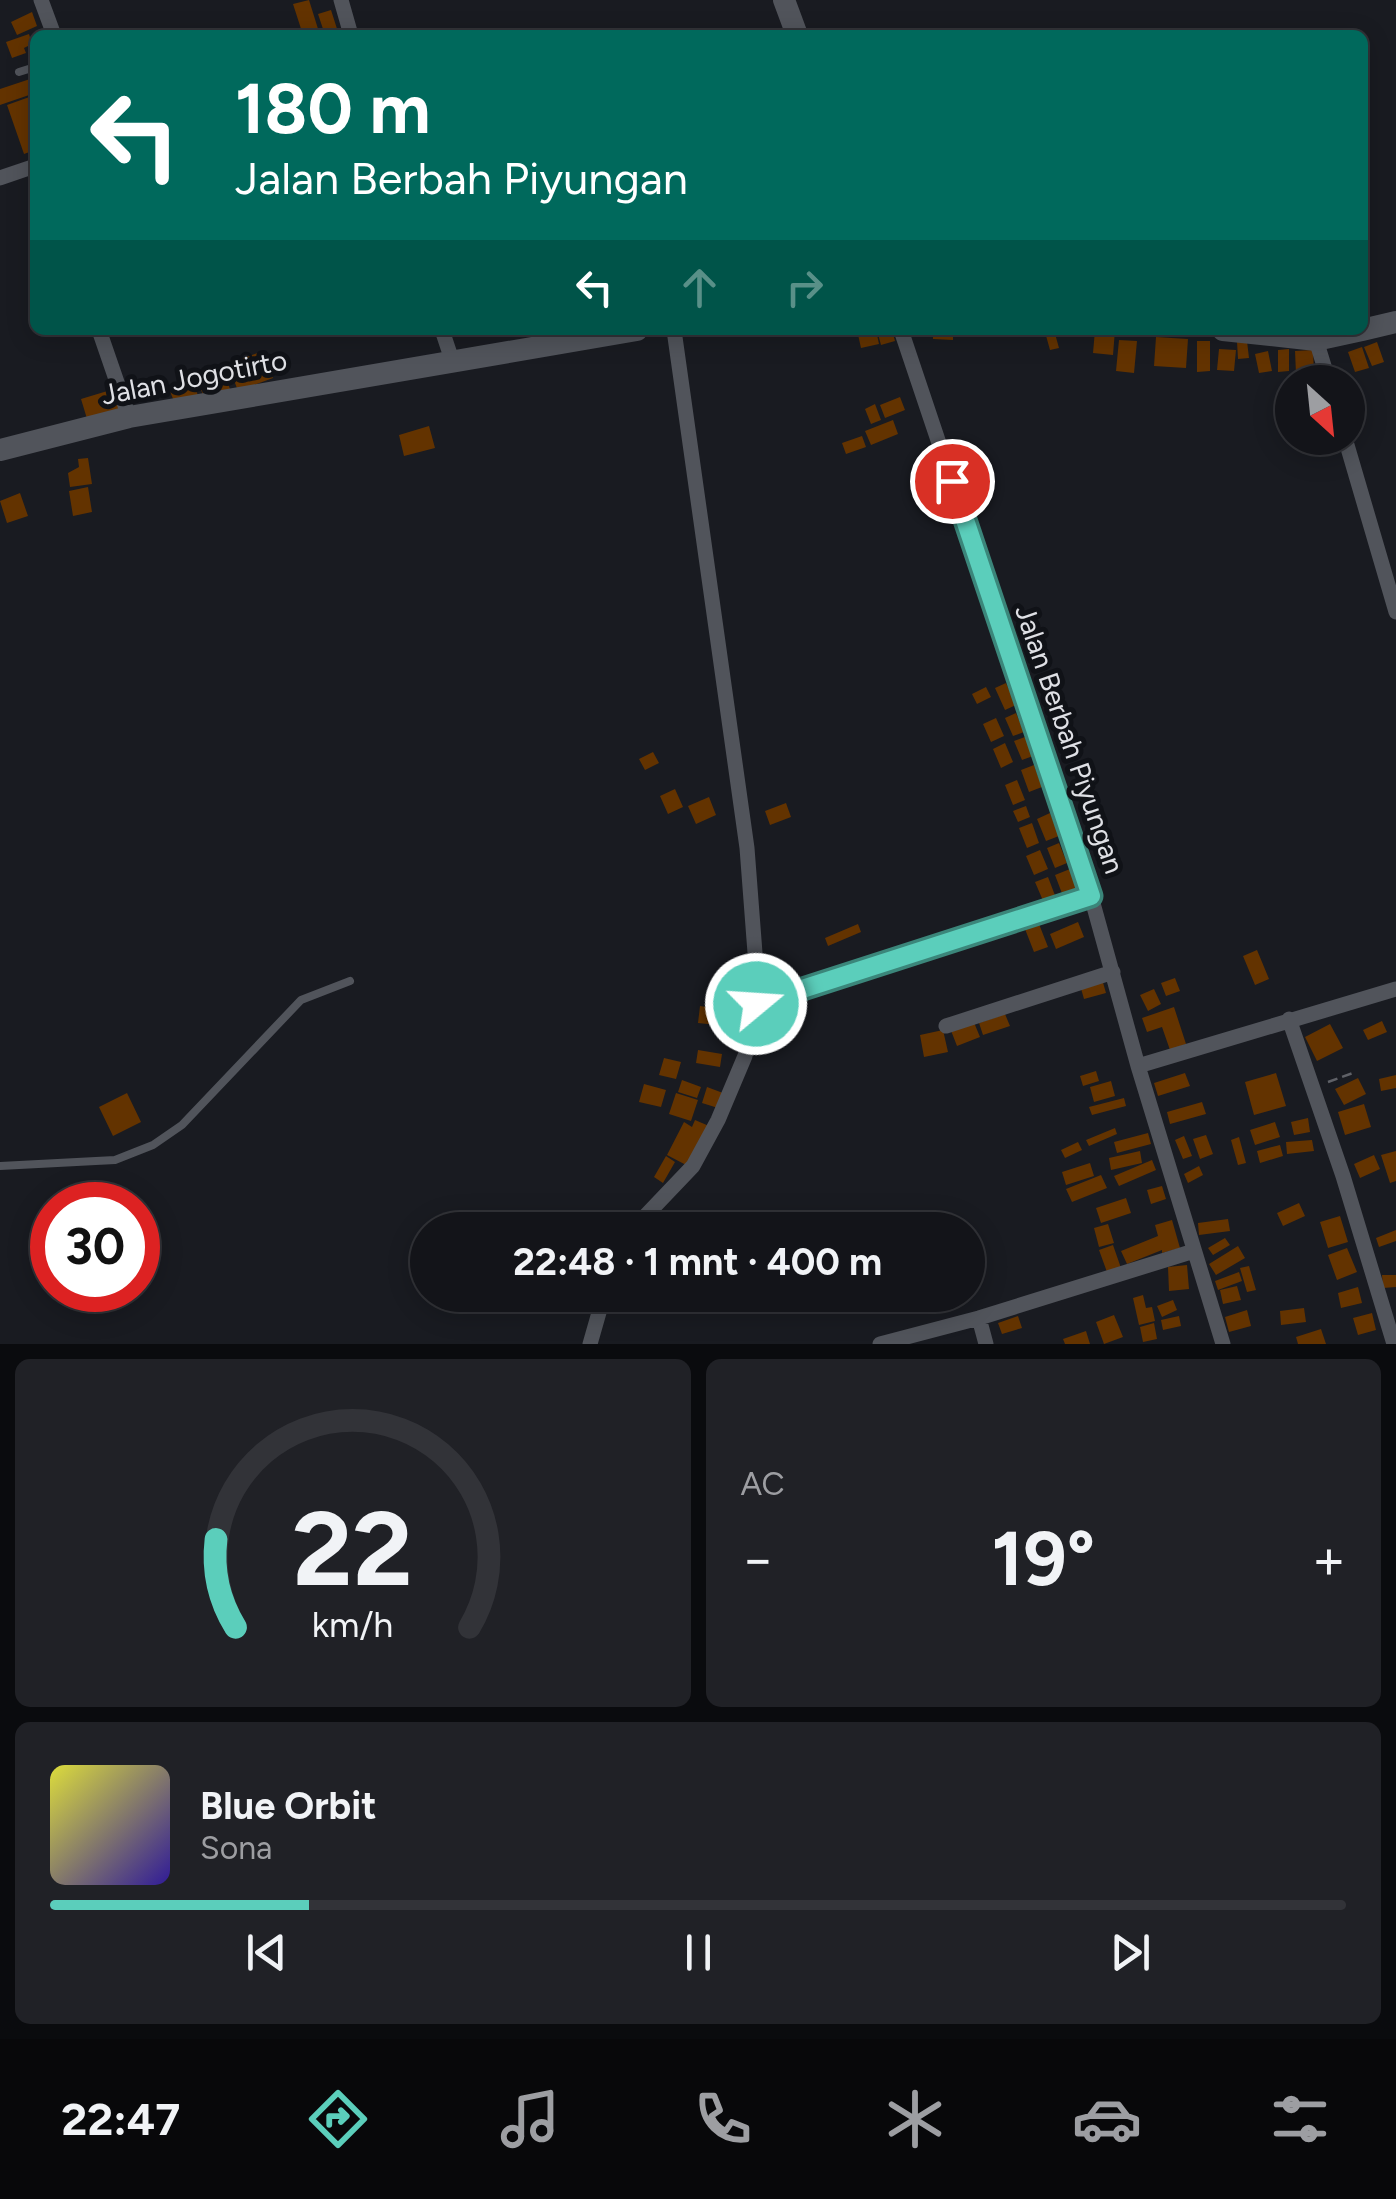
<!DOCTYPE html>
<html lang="id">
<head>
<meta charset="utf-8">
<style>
	:root { --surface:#131419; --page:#202126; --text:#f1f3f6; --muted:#9d9ea2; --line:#323338; --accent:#5bcebb }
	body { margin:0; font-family:Figtree,sans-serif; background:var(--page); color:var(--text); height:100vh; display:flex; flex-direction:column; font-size:38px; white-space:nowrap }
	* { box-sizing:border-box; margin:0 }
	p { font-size:32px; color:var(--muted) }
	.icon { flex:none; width:55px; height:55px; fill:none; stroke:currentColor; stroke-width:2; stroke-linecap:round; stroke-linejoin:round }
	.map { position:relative; height:1344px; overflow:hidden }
	.drawer { display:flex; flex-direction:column; gap:15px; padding:15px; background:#0a0b0e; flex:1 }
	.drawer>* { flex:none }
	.banner { position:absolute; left:30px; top:30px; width:1338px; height:305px; border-radius:15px; box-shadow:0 5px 25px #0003,0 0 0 2px var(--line); background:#00695c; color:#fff; overflow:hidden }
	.needle { width:65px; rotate:153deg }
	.fabs { position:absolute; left:1275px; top:365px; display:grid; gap:20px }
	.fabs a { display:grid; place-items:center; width:90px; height:90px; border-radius:50%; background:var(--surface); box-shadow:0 5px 25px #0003,0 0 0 2px var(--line); font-size:50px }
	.speed { position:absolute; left:30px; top:1182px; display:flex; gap:20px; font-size:50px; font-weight:700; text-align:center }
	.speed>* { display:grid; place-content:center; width:130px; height:130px; border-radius:50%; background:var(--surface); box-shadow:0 5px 25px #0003,0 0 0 2px var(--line); line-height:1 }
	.speed .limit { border:15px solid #d22; background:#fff; color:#111 }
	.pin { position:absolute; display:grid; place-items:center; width:85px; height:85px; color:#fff; margin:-42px; border:5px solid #fff; border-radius:50%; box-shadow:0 2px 10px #0007 }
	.me { position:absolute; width:110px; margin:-55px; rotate:72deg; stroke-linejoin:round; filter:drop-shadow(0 0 8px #0008) }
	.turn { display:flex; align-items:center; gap:35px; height:210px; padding:0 40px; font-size:45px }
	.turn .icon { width:130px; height:130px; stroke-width:2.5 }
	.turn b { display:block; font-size:70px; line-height:85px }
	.lanes { display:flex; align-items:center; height:95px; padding:0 40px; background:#0003; justify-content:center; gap:50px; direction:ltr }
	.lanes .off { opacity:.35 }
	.big { font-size:75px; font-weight:700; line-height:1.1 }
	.drawer .tile { flex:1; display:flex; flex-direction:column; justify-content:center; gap:15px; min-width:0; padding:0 35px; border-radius:15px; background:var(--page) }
	.drawer .dial { align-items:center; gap:0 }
	.dial svg { height:260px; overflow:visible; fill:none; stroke:var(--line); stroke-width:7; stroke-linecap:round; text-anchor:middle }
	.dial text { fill:var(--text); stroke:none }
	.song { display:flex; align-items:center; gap:30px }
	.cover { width:120px; height:120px; border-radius:15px; background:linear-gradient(135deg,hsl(60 70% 55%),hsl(250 70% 35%)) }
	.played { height:10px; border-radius:5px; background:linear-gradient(90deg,var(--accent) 20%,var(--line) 20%) }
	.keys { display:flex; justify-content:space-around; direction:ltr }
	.heat { display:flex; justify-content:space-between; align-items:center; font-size:55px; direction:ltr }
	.drawer .tiles { flex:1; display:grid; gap:15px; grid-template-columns:1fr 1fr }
	.tile:last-child { grid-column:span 2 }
	.trip { position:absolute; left:410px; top:1212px; width:575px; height:100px; border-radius:50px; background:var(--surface); box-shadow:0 5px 25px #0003,0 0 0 2px var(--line); font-weight:700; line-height:100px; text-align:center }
	.tabs { display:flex; height:160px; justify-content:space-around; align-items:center; background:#08080a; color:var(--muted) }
	.tabs .icon { width:70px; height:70px }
	.tabs .active { color:var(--accent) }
	.tabs b { font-size:45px; color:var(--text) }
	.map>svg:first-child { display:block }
	.building { fill:#633300 }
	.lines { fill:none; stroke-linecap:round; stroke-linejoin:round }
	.path { stroke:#5f6167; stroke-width:2.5; stroke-dasharray:10 5; stroke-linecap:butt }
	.lane { stroke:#51545b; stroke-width:8 }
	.street { stroke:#51545b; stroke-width:15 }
	.secondary { stroke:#51545b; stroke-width:22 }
	.route-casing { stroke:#3b867a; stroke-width:25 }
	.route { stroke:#5bcebb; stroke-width:18 }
	.labels { text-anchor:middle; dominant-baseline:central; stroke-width:10; stroke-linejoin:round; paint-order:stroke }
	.street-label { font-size:28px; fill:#dfe0e5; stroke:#101217 }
</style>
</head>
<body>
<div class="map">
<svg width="1396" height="1344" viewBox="0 0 1396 1344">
	<rect width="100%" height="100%" fill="#191b21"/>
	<path class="building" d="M309,0L319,32L303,35L293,4Z
		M331,10L339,35H325L318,14Z
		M32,12L37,26L17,35L11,22Z
		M29,34L32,44L24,48L26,53L12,58L6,42Z
		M30,79L35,93L0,105V89Z
		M35,95V150L24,154L7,105Z
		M857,330H876L879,344L861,348Z
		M892,330L895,341L881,345L878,334Z
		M933,330H953V340L933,339Z
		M1054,330L1059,348L1050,350L1045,332Z
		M1095,330H1115L1113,355L1093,353Z
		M1156,337L1188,339L1186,368L1154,366Z
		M1119,340L1137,341L1134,373L1116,371Z
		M1197,341H1210V371L1197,372Z
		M1247,341L1249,358L1238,359L1237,342Z
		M1377,342L1384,362L1372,366L1364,347Z
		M1362,347L1369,368L1355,372L1348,352Z
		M1219,349L1236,350L1234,371L1217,370Z
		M1289,349V371L1278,372V350Z
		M1313,350L1314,373L1296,374L1295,351Z
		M263,351L273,378L238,391L228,364Z
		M1268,351L1272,371L1259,373L1255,354Z
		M222,366L230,389L204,398L196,375Z
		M192,380L199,398L176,406L169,389Z
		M114,389L121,412L88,422L81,399Z
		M900,397L905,410L885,418L880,405Z
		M875,404L881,420L871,424L865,409Z
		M893,420L898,434L871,445L865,431Z
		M429,426L435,448L404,456L399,435Z
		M862,436L866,447L846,454L842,443Z
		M88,458L92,484L70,487L68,473L79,467L78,459Z
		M88,487L92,512L73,516L69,491Z
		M20,493L28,516L7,523L0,501Z
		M1006,683L1016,705L1005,710L995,688Z
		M986,687L991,697L977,704L972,694Z
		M1016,713L1024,732L1013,736L1005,718Z
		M996,718L1004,736L991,742L983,724Z
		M1025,737L1033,756L1022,760L1014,741Z
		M1005,743L1013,762L1001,768L993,749Z
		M653,752L659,763L645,770L639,759Z
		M1034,765L1042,787L1029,792L1021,770Z
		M1017,780L1025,800L1013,805L1005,785Z
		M675,789L683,807L668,814L660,796Z
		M709,797L716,815L696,824L688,806Z
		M786,803L791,817L770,825L765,811Z
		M1026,806L1030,817L1018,822L1013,811Z
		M1050,813L1059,836L1046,841L1037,819Z
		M1032,823L1039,843L1027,848L1019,828Z
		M1059,843L1067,863L1055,868L1047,848Z
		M1040,850L1048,869L1034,875L1026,856Z
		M1070,869L1078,890L1063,896L1055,875Z
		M1048,877L1056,898L1044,903L1035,882Z
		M1078,922L1084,937L1056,949L1050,934Z
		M858,924L861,932L828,946L825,938Z
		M1039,924L1048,947L1034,952L1025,929Z
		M1257,950L1269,979L1255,985L1243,956Z
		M1175,978L1180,991L1166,996L1161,983Z
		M726,979L743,985L735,1006L719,1000Z
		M1102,979L1106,993L1084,999L1080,985Z
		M1154,989L1161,1004L1148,1011L1140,995Z
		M700,1006L727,1010L726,1026L698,1023Z
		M1174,1007L1186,1044L1170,1050L1162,1027L1147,1032L1142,1018Z
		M1005,1014L1010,1026L983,1035L979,1023Z
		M973,1020L980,1037L957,1046L950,1028Z
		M1382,1021L1387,1032L1368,1040L1363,1030Z
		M1330,1024L1343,1048L1317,1061L1305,1037Z
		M943,1030L948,1052L924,1057L920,1035Z
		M698,1050L722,1054L720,1067L696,1063Z
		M664,1058L681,1062L676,1079L659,1075Z
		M1096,1071L1099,1081L1083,1086L1080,1076Z
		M1185,1073L1190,1086L1158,1096L1154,1083Z
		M1276,1073L1286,1106L1254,1115L1245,1082Z
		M1396,1075V1088L1381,1091L1379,1079Z
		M1358,1078L1366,1094L1344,1105L1335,1089Z
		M682,1080L701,1087L697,1098L678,1092Z
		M1111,1081L1115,1096L1094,1102L1090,1087Z
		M644,1084L666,1090L661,1107L639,1102Z
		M707,1087L723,1093L718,1108L702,1103Z
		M127,1093L141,1122L113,1136L99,1107Z
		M676,1093L698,1100L691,1121L669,1114Z
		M1124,1098L1126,1106L1092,1115L1089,1107Z
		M1202,1102L1206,1114L1170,1124L1167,1112Z
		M1364,1104L1371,1127L1345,1135L1338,1112Z
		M1308,1118L1310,1132L1294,1135L1291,1122Z
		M695,1120L709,1126L688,1166L667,1155L684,1122L692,1127Z
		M1275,1122L1280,1137L1255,1145L1250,1130Z
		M1115,1128L1117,1134L1089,1146L1086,1140Z
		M1148,1133L1151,1144L1117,1153L1114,1142Z
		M1206,1135L1213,1154L1200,1159L1193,1139Z
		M1184,1136L1192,1156L1183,1159L1175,1140Z
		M1239,1137L1246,1163L1238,1165L1231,1140Z
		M1312,1140L1314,1151L1287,1154L1286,1142Z
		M1078,1142L1082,1150L1065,1158L1061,1150Z
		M1280,1145L1283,1156L1260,1163L1257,1151Z
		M1140,1151L1142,1163L1111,1170L1109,1158Z
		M1396,1151V1181L1390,1183L1381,1155Z
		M1374,1155L1380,1169L1360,1178L1354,1164Z
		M666,1156L675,1162L663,1183L654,1177Z
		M1152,1160L1156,1170L1119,1186L1114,1176Z
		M1090,1163L1094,1176L1066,1185L1062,1172Z
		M1199,1166L1203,1175L1188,1183L1184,1174Z
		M1101,1175L1107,1188L1072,1202L1066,1189Z
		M1162,1186L1166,1199L1151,1204L1147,1190Z
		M1126,1198L1131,1213L1101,1223L1096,1208Z
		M1299,1203L1305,1216L1283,1226L1277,1213Z
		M1340,1216L1348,1242L1328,1248L1320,1222Z
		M1228,1219L1230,1231L1199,1235L1198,1223Z
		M1172,1220L1180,1248L1162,1253V1250L1127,1264L1121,1251L1158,1236L1155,1225Z
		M1108,1224L1114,1243L1099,1247L1094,1228Z
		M1396,1230V1241L1379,1247L1376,1238Z
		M1225,1238L1230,1245L1213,1255L1208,1248Z
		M1113,1245L1121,1268L1107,1272L1099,1250Z
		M1238,1246L1245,1258L1216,1275L1209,1264Z
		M1347,1248L1357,1272L1337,1280L1328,1255Z
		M1187,1265L1189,1289L1169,1291L1168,1267Z
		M1249,1266L1256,1290L1247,1292L1240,1268Z
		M1239,1272L1242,1281L1218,1290L1215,1281Z
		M1382,1275H1396V1287L1383,1288Z
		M1237,1286L1241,1300L1223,1304L1220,1290Z
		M1358,1287L1362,1303L1341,1308L1338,1293Z
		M1143,1295L1146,1308L1152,1307L1155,1321L1139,1325L1133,1298Z
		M1173,1300L1177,1310L1162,1317L1157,1306Z
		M1304,1308L1306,1322L1281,1325L1280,1311Z
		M1247,1310L1251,1326L1229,1332L1225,1317Z
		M1372,1313L1376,1330L1358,1335L1353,1318Z
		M1114,1315L1123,1337L1104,1344L1096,1322Z
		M1018,1316L1022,1328L1002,1334L998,1323Z
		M1179,1316L1181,1326L1163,1330L1161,1320Z
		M1154,1323L1157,1339L1143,1342L1140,1327Z
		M1321,1329L1326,1344H1298L1296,1337Z
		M1086,1331L1090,1344H1065L1063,1339Z"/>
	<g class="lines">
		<path class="path" d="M1328,1082L1353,1073"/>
		<path class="lane" d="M19,72L35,67
			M0,1166L115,1160L153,1145L182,1125L301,1000L350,981"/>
		<path class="street" d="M41,0L54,35
			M341,0L351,35
			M0,178L35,166
			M99,330L129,417
			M442,330L452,360
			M901,330L1091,896L1138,1066L1223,1344
			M1316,340L1329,382
			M1345,438L1396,612
			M756,1004L1091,896
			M1289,1019L1343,1176L1394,1344
			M946,1026L1113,972
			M1138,1066L1396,989
			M632,1230L693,1166L718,1120L745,1056L756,1004L757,979L747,848L674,330
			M979,1318L986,1344
			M590,1344L604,1295
			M880,1344L979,1318L1194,1251"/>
		<path class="secondary" d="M784,0L797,35
			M1223,330L1316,340L1362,330
			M1362,330L1396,322
			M0,450L129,417L637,330"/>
	</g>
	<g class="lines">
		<defs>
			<path id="route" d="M756,1004L1091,896L952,481"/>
		</defs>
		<use href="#route" class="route-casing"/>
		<use href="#route" class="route"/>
	</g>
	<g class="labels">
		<g class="street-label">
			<text transform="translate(194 377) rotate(-11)">Jalan Jogotirto</text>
			<text transform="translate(1070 739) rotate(71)">Jalan Berbah Piyungan</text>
		</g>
	</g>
</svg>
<div class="fabs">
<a><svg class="needle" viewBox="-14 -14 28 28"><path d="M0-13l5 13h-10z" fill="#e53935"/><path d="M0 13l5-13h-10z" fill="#9d9ea2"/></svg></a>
</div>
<div class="speed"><div class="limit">30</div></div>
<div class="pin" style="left:952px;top:481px;background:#d93025"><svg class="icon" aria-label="arrive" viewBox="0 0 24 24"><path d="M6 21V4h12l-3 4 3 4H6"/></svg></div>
<svg class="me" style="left:756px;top:1004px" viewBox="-20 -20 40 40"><circle r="17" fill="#5bcebb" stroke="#fff" stroke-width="3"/><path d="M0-11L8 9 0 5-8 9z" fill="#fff"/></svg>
<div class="trip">22:48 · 1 mnt · 400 m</div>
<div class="banner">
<div class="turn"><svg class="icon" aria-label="left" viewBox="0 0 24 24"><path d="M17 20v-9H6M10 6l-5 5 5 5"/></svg><div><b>180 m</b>Jalan Berbah Piyungan</div></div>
<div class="lanes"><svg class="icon" aria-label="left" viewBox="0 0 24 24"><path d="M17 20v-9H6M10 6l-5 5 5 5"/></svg><svg class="icon off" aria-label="ahead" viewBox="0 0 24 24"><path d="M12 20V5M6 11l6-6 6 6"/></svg><svg class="icon off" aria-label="right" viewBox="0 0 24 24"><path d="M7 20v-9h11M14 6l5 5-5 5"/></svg></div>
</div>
</div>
<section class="drawer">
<div class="tiles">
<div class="tile dial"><svg viewBox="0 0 100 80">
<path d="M14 69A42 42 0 1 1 86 69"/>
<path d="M14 69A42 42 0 0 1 8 42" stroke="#5bcebb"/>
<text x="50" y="56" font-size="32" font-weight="700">22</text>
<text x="50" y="72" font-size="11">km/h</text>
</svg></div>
<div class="tile"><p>AC</p>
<div class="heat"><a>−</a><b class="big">19°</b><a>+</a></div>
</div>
<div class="tile">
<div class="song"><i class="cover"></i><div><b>Blue Orbit</b><p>Sona</p></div></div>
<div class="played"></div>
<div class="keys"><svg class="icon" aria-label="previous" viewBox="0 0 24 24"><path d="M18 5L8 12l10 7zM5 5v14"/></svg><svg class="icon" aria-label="pause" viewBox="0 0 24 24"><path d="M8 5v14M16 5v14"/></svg><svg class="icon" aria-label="next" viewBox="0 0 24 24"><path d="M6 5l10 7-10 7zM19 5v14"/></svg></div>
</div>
</div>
</section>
<nav class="tabs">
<b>22:47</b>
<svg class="icon active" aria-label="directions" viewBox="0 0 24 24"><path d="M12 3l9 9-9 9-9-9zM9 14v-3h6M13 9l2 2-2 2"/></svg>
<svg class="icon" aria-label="music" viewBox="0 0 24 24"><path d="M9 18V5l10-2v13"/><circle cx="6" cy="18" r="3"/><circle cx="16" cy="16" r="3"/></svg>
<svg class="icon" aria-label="phone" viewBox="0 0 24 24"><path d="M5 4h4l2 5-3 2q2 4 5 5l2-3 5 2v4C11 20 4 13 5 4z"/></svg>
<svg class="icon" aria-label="climate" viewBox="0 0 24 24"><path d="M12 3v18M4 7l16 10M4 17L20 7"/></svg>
<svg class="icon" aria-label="car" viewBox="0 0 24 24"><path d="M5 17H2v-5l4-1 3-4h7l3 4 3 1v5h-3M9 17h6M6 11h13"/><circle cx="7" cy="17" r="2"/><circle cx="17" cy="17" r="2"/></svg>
<svg class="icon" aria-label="filters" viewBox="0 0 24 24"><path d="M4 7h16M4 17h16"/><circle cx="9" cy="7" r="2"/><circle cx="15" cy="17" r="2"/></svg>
</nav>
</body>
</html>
